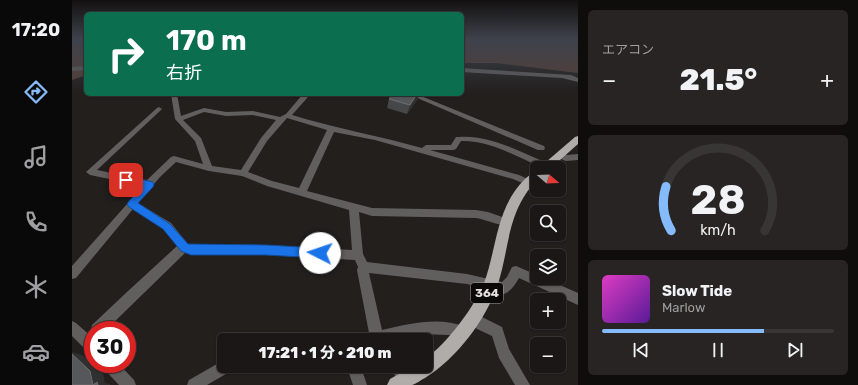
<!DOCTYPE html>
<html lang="ja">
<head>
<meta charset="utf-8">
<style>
	:root { --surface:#1a1716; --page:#272423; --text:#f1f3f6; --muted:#9f9fa1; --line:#383635; --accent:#85bbfb }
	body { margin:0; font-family:Rubik,"Noto Sans JP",sans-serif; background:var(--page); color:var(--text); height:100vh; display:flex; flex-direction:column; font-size:15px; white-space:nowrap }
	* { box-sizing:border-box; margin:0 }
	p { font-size:13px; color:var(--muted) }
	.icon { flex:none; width:22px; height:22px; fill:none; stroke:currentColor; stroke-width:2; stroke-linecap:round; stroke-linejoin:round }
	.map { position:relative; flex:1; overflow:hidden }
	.sheet { display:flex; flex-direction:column; gap:10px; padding:10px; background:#0e0d0c; width:280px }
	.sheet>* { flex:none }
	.top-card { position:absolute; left:12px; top:12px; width:380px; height:84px; border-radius:6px; box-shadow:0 1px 3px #0004,0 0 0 1px var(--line); background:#0b6e4f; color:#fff; overflow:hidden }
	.needle { width:26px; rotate:109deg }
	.controls { position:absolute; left:458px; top:161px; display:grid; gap:8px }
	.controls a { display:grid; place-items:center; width:36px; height:36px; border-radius:6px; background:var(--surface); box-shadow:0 1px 3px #0004,0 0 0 1px var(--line); font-size:20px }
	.speed { position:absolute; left:12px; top:321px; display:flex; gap:8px; font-size:20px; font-weight:700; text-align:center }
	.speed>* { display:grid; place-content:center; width:52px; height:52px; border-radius:50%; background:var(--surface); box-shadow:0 1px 3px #0004,0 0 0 1px var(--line); line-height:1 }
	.speed .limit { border:6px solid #d22; background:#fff; color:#111 }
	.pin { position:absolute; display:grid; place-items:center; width:34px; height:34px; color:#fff; margin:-17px; border-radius:8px; box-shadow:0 2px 6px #0006 }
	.me { position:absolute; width:44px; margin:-22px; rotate:274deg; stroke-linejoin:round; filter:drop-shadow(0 0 3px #0008) }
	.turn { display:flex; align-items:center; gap:14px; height:84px; padding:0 16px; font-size:18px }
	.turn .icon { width:52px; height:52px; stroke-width:2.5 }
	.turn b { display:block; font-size:28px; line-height:34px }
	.big { font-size:30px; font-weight:800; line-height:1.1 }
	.sheet .widget { flex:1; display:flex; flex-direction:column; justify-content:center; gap:6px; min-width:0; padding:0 14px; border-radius:6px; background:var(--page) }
	.sheet .dial { align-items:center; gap:0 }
	.dial svg { height:104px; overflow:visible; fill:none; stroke:var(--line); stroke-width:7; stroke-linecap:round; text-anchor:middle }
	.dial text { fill:var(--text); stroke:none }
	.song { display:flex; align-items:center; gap:12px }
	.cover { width:48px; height:48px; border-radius:6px; background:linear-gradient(135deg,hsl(310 70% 55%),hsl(270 70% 35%)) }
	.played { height:4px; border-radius:2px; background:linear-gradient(90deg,var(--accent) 70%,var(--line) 70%) }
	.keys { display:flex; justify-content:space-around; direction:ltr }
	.heat { display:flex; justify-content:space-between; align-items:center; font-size:22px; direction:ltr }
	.trip { position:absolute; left:145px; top:333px; width:216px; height:40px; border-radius:6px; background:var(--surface); box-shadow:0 1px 3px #0004,0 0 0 1px var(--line); font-weight:800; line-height:40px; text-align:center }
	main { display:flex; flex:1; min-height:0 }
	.tab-bar { display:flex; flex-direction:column; width:72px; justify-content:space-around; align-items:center; background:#0a0909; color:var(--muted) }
	.tab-bar .icon { width:28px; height:28px }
	.tab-bar .selected { color:var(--accent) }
	.tab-bar b { font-size:18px; color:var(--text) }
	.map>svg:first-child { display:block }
	.green { fill:#563e35 }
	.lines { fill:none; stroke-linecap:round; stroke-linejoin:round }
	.minor { fill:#615f5e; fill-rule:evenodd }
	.trunk { fill:#afacaa; fill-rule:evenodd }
	.wall { fill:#454749 }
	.shaded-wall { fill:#303031 }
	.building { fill:#56575a; stroke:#6d6d6f }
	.route { fill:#1a73e8; stroke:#114b97 }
	.labels { text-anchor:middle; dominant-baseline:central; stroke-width:4; stroke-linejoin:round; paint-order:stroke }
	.shield { fill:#0a0908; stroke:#a3a1a0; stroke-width:1 }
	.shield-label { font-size:12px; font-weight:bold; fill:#e5e2e1 }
</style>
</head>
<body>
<main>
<nav class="tab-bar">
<b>17:20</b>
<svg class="icon selected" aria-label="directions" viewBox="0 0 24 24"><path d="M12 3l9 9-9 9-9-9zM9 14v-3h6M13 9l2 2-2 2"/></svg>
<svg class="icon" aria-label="music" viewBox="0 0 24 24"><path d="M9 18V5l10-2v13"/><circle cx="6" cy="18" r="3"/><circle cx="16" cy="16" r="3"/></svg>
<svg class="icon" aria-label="phone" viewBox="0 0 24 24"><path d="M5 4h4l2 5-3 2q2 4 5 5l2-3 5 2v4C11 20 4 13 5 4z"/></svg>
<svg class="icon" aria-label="climate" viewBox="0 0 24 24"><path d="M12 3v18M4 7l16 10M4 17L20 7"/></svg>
<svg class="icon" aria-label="car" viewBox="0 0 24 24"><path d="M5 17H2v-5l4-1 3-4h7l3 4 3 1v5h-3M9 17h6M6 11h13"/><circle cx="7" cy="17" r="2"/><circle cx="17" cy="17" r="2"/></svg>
</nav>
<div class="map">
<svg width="506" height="385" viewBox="0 0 506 385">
	<rect width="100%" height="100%" fill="#221f1d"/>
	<path class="green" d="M0,39H14V75L0,80Z
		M390,39H506V73L424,63H390Z"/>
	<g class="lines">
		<path class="minor" d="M14,66V70L0,71V67Z
			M390,68L499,75L506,78V82L490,78L390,72Z
			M99,94H105L109,116L132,108L154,112L181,111L208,117L214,114L231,94H237L236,97L220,115C263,128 307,136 350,148L354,145H379L384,137H387C419,135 448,152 477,164L478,166L477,168H471C445,157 418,140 389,141L384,149L381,150H358L447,175L458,180L459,182L458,184L455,185L441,179L303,140L262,132L235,191L300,208L404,210L416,212L436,219L438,222L436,225C430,227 412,219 404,218L300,216L287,212L291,254L295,262L395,274L430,282L435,277L440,267L444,266L465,275V278H472L506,293V305L447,278C443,285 439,291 432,294L395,284L297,273L310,330C337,324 366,316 394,327L395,332L394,337L389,338L377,335L349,334L323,340H287L289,335L297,333L285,270L286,267L283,260L194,255H119L113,253L34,330H21L20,335L19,330L20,325L55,292L105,246L91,229L61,209L4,278L0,279V266L71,186L18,175L14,172L85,108L87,107L90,109L89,110L25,170L75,180L99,157L102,156L131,164L123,141L103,119ZM132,112L154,116L181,115L204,120L189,138L169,170L140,166L129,138L111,120ZM215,118L255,130L227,188L200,181L176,172L195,141ZM104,162L137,171L170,176L195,186L277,210L280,250L194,245H119L116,244L99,223L66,203L88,177Z
			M336,94H344L472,146L473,148L472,150H466Z
			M487,152L495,155L506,154V160L494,161L484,157L483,155Z
			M400,312L430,327L437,349L458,385H443L427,358L420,336C411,331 398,328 394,318L396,314Z
			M0,321L4,323L21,338V354L16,352L0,336Z
			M152,360V366H161L159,371L135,385H115L117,380Z
			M30,364H47L62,380L64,385H47L32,369Z
			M277,366H291V373L295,385H281L277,373Z
			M318,366H333L340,380L338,385H328Z"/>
		<path class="trunk" d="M506,136V144L479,168H467L503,137Z
			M465,170V180C435,211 438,246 426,284C414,320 385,358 353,378C349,380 344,384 340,385C332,385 323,385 315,385L318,379L341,366H354V358C374,345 403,306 412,283C425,248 424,207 453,179C457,176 460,172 465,170Z"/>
	</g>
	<path class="wall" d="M321,94H347L345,100L335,114L315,108L317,99Z"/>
	<path class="shaded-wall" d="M345,94H347L345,100L335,114L338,105Z
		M0,352L10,355L31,373L33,383L38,384V385H21L0,354Z"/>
	<path class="building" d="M321,94H345L338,105L317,99Z
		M0,354L18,371L21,385L25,382L26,385H0Z"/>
	<linearGradient id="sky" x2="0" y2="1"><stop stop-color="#131110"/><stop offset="0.42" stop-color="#3e424c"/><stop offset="1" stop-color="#3e424c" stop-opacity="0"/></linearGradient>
	<rect width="506" height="93" fill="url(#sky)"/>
	<path class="route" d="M54,176L81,182L82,184L81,187L66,203L98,224L116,244L194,245L248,248L252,250L254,253L252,257L248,258L194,255H119L109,251L91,229L57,207L55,204L57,201L71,186L51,182L49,180L51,177Z"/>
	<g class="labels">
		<rect class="shield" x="399" y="283" width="32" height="20" rx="3"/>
		<g class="shield-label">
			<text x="415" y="293">364</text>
		</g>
	</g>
</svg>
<div class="controls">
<a><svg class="needle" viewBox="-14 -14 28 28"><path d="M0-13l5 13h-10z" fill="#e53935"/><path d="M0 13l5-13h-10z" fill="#9f9fa1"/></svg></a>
<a><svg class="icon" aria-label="search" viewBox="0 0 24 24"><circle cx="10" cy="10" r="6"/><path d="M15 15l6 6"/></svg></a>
<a><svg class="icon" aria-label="layers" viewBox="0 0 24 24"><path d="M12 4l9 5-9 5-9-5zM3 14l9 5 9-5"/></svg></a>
<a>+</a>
<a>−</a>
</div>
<div class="speed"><div class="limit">30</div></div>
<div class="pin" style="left:54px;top:180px;background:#d93025"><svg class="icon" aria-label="arrive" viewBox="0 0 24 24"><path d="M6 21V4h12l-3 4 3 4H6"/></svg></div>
<svg class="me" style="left:248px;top:253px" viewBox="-20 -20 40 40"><circle r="19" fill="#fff"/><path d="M0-13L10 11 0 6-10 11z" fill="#1a73e8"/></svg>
<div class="trip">17:21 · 1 分 · 210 m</div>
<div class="top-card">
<div class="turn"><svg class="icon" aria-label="right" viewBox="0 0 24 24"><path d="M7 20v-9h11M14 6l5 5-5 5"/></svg><div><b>170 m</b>右折</div></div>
</div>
</div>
<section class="sheet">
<div class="widget"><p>エアコン</p>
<div class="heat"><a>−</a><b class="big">21.5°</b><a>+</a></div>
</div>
<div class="widget dial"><svg viewBox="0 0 100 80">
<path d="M14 69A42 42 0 1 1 86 69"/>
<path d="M14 69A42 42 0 0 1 10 35" stroke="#85bbfb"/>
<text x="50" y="56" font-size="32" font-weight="700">28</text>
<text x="50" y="72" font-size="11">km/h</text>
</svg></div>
<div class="widget">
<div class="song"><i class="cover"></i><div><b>Slow Tide</b><p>Marlow</p></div></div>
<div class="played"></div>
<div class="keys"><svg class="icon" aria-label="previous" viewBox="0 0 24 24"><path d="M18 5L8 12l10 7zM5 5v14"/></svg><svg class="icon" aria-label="pause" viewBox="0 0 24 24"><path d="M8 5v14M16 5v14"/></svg><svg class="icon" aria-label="next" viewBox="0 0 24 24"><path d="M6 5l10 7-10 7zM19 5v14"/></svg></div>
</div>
</section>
</main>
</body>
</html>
